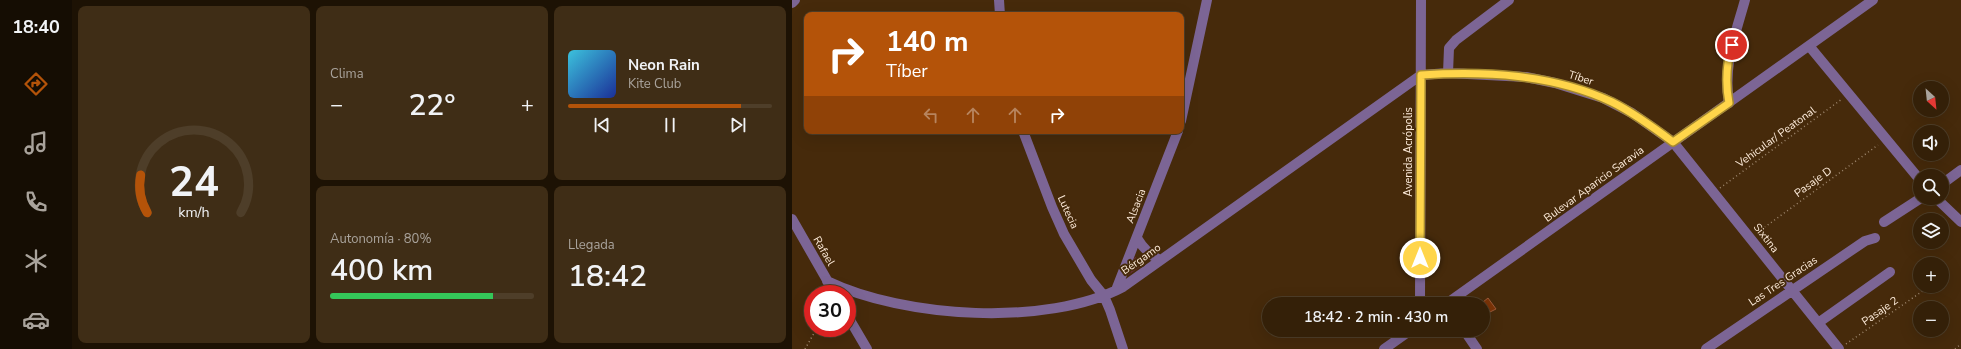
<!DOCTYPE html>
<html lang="es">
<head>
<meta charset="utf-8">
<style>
	:root { --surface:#342008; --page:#3f2d16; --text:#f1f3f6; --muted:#a9a39c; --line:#4e3e29; --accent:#b45309 }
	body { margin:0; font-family:"Nunito Sans",sans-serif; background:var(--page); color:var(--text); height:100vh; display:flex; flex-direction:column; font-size:15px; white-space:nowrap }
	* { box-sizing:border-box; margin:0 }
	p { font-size:13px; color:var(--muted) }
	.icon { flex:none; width:22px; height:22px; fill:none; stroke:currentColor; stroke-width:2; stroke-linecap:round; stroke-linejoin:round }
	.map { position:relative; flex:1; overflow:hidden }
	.sheet { display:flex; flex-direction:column; gap:6px; padding:6px; background:#1d1204; width:720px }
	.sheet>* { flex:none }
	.hud { position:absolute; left:12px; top:12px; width:380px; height:122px; border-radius:8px; box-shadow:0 4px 16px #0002,0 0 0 1px var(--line); background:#b45309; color:#fff; overflow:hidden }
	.needle { width:26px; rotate:153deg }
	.buttons { position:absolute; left:1121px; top:81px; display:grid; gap:8px }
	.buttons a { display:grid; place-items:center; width:36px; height:36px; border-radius:50%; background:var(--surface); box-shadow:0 4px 16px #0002,0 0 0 1px var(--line); font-size:20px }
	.speed { position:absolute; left:12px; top:285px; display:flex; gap:8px; font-size:20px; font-weight:700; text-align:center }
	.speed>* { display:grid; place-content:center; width:52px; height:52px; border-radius:50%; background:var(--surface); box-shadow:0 4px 16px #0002,0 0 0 1px var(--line); line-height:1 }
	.speed .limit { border:6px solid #d22; background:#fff; color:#111 }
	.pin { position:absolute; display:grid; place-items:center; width:34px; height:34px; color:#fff; margin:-17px; border:2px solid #fff; border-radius:50%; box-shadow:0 1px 4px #0007 }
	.me { position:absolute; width:44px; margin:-22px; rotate:0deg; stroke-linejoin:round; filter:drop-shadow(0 0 3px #0008) }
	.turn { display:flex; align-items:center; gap:14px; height:84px; padding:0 16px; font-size:18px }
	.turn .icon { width:52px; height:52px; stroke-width:2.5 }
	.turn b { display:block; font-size:28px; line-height:34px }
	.lanes { display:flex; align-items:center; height:38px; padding:0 16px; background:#0003; justify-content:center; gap:20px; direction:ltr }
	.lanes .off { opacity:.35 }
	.big { font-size:30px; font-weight:600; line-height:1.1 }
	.sheet .widget { flex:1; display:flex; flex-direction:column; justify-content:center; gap:6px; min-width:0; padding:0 14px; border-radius:8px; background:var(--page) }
	.sheet .dial { align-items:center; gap:0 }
	.dial svg { height:104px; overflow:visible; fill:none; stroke:var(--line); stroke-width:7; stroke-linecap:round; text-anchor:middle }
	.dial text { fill:var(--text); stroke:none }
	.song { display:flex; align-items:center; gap:12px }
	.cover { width:48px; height:48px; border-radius:6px; background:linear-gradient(135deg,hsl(190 70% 55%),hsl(230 70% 35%)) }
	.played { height:4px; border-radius:2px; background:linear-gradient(90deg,var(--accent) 85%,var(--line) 85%) }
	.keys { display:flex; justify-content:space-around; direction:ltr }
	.heat { display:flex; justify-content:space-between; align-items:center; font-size:22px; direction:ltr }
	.charge { height:6px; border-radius:3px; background:linear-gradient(90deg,#34c759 80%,var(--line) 0) }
	.sheet .tiles { flex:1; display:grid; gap:6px; grid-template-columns:repeat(3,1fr) }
	.widget:first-child { grid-row:span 2 }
	.trip { position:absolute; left:470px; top:297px; width:228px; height:40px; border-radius:20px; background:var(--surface); box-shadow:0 4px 16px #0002,0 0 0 1px var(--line); font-weight:600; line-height:40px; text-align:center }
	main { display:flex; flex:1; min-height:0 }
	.tabs { display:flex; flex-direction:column; width:72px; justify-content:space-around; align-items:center; background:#150d03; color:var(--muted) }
	.tabs .icon { width:28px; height:28px }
	.tabs .on { color:var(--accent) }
	.tabs b { font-size:18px; color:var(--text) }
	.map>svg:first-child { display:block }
	.green { fill:#6a2d3d }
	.building { fill:#7a3307; stroke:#9c5939 }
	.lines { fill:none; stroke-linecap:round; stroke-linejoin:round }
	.path { stroke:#9d866d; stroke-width:1.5; stroke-dasharray:1 3; stroke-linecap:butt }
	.minor { stroke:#7c6595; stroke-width:10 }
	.tertiary { stroke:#7c6595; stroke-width:10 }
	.route-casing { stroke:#a68a30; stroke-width:10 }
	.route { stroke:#ffd54a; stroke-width:7 }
	.labels { text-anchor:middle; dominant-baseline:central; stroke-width:4; stroke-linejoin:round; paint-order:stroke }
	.street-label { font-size:11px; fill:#fdebda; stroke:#462a0b }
</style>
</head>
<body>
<main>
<nav class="tabs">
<b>18:40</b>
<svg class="icon on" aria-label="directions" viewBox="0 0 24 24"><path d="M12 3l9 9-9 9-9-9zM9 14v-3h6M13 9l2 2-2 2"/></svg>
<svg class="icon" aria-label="music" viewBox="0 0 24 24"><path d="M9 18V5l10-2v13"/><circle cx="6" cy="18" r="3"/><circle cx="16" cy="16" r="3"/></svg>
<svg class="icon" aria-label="phone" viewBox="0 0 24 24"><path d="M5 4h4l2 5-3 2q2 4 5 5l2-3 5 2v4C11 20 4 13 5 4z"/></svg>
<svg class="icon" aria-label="climate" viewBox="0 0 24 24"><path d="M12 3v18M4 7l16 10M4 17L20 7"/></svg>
<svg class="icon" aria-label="car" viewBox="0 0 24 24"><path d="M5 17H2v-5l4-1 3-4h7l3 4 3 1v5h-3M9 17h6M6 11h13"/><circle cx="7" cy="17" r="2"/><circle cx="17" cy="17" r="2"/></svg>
</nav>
<section class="sheet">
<div class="tiles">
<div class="widget dial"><svg viewBox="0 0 100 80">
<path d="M14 69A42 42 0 1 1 86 69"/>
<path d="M14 69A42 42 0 0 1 9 40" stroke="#b45309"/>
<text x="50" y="56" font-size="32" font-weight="700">24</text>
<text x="50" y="72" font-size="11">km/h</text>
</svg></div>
<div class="widget"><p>Clima</p>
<div class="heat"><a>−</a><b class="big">22°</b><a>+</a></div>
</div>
<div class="widget">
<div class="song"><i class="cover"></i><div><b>Neon Rain</b><p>Kite Club</p></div></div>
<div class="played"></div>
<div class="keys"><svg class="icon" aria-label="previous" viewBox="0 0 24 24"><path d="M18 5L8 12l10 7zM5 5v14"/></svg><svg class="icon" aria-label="pause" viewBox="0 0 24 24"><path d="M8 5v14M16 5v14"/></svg><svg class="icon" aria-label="next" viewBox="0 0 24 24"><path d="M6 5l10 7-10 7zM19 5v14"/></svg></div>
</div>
<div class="widget"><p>Autonomía · 80%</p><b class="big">400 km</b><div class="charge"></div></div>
<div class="widget"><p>Llegada</p><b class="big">18:42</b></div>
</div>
</section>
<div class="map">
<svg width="1169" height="349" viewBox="0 0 1169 349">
	<rect width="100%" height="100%" fill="#462a0b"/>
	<path class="green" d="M343,257L351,262V265L336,275L335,272Z"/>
	<path class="building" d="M696,298L704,309L698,312L691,302Z"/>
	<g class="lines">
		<path class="path" d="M928,188L1050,99
			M966,232L1086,145
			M1054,344L1138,286
			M13,349L25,328
			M1163,349L1169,344"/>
		<path class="minor" d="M207,0L208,15
			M0,3L3,0
			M1018,47L1128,180
			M656,73L657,48L664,40L717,0
			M937,103C931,65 943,36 953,0
			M389,121L415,0
			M231,131L260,207L272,234L299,280L312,296L318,310L331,349
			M1150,184L1169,170
			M1144,198L1169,222
			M0,219L43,294
			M1092,222L1129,198
			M345,238C351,248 357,255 368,260
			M35,281C112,318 255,327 331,287L629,75L656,73L734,77L763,83L811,98L840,113L881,142L1047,349
			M324,290L386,131
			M628,304L629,0
			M55,315L75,349
			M1026,323L1098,272
			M672,330L685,349
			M914,349L1073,241L1083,238"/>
		<path class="tertiary" d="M654,304C796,202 939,102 1081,0
			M592,349L619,330"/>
	</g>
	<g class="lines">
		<defs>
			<path id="route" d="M628,258L629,75C693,71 761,74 820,102C842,113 861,127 881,142L937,103C933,82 934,65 940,45"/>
		</defs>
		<use href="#route" class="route-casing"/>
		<use href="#route" class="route"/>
	</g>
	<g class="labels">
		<g class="street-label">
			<text transform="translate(789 78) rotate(18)">Tíber</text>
			<text transform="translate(984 137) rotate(-36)">Vehicular/ Peatonal</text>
			<text transform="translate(616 152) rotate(-90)">Avenida Acrópolis</text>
			<text transform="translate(1021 182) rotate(-36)">Pasaje D</text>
			<text transform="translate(802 184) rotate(-36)">Bulevar Aparicio Saravia</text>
			<text transform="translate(344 206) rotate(-69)">Alsacia</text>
			<text transform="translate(276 212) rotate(65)">Lutecia</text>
			<text transform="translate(974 238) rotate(52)">Sixtina</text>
			<text transform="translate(32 251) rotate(60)">Rafael</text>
			<text transform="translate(349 259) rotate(-35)">Bérgamo</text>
			<text transform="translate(991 281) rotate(-34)">Las Tres Gracias</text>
			<text transform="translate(1088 311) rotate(-35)">Pasaje 2</text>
		</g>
	</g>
</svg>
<div class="buttons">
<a><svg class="needle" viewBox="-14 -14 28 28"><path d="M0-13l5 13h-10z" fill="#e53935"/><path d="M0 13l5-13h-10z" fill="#a9a39c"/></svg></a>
<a><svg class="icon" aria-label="sound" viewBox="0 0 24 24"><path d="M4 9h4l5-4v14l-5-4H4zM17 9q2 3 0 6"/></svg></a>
<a><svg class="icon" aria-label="search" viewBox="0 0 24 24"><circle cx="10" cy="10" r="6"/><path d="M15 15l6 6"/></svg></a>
<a><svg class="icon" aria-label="layers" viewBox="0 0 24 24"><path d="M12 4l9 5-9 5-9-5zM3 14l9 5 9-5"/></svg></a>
<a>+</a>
<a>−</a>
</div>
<div class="speed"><div class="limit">30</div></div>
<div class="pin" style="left:940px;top:45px;background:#d93025"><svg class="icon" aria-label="arrive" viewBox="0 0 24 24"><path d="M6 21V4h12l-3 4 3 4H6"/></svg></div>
<svg class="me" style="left:628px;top:258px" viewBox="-20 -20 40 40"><circle r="17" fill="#ffd54a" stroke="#fff" stroke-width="3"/><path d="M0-11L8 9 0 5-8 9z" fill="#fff"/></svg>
<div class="trip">18:42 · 2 min · 430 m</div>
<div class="hud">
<div class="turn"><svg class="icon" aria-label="right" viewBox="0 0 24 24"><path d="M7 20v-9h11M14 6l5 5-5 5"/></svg><div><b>140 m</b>Tíber</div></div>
<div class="lanes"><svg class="icon off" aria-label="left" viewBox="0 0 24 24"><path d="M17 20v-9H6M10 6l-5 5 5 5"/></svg><svg class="icon off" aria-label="ahead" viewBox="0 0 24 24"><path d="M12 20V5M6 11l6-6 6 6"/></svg><svg class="icon off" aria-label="ahead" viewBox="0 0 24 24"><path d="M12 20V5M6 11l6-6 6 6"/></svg><svg class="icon" aria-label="right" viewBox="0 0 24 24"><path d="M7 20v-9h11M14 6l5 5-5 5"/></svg></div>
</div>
</div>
</main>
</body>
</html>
